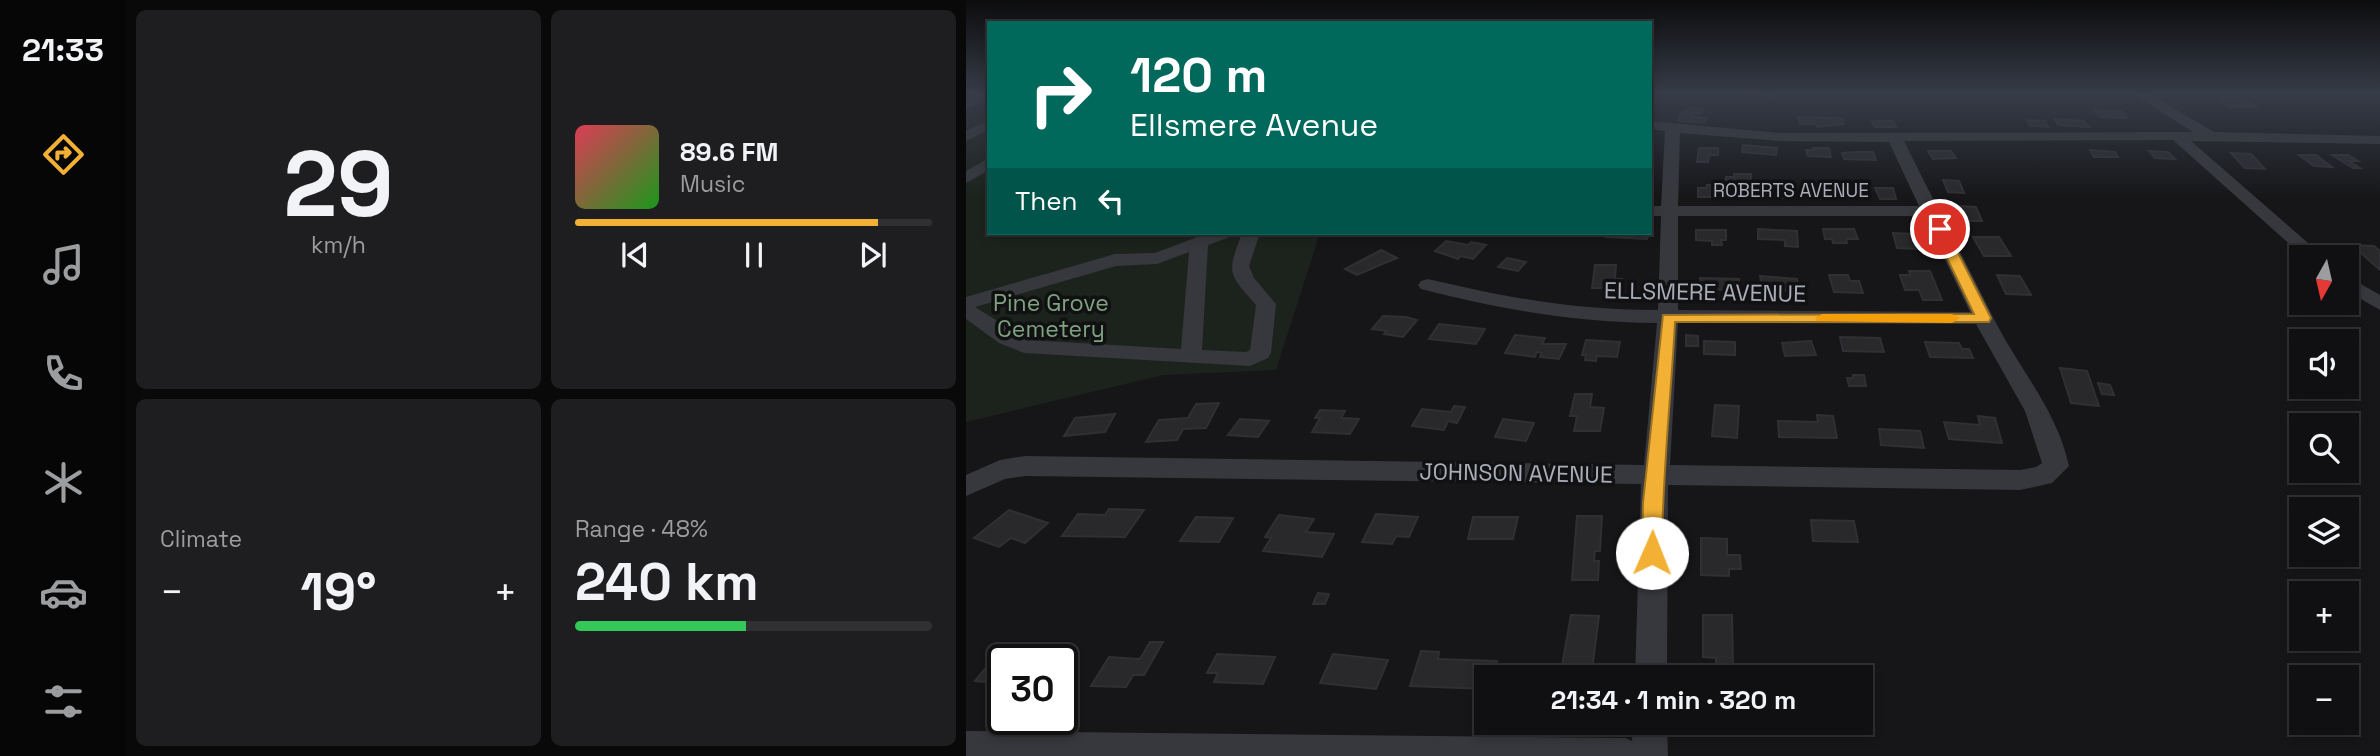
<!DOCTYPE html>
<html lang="en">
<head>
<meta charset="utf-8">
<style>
	:root { --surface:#101012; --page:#1e1e20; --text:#f1f3f6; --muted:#9c9d9f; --line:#303032; --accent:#f2b134 }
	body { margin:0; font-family:"Space Grotesk",sans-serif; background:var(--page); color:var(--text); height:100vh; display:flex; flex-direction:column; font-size:26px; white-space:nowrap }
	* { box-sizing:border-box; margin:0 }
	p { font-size:23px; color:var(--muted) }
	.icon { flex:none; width:38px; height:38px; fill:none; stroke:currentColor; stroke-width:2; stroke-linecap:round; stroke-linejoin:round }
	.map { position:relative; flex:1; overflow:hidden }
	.side { display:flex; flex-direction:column; gap:10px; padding:10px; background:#09090a; width:840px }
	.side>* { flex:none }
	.hud { position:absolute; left:21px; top:21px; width:665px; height:214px; border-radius:0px; box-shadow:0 4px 10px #0003,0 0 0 2px var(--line); background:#00695c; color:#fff; overflow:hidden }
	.needle { width:46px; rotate:188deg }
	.fabs { position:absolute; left:1323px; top:245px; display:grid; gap:14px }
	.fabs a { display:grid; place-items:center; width:70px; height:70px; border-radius:0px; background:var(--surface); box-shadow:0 4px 10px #0003,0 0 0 2px var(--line); font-size:35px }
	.speed { position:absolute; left:21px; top:644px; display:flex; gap:14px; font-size:35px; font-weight:700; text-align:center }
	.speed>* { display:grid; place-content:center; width:91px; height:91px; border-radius:50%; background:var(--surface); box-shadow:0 4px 10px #0003,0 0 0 2px var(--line); line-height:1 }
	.speed .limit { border:4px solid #111; border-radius:10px; background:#fff; color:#111 }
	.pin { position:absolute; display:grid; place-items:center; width:60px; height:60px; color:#fff; margin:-30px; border:4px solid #fff; border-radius:50%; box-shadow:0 2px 7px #0007 }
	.me { position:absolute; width:77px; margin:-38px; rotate:1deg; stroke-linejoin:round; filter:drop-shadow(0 0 5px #0008) }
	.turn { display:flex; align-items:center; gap:24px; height:147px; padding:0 28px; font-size:32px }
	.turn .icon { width:91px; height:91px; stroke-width:2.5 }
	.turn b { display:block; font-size:49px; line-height:60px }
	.then { display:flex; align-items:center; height:66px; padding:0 28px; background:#0003; gap:14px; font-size:26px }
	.big { font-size:52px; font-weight:700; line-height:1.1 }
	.side .card { flex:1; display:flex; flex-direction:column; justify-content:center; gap:10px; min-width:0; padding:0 24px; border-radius:10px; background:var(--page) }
	.side .dial { align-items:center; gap:0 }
	.dial b { font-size:91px; line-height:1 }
	.song { display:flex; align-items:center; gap:21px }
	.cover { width:84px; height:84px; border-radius:10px; background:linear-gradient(135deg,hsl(350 70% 55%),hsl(120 70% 35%)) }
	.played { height:7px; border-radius:4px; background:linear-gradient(90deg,var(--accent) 85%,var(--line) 85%) }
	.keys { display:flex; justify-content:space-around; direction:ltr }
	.heat { display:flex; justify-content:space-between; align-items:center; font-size:38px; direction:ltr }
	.charge { height:10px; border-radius:5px; background:linear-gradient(90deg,#34c759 48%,var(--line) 0) }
	.side .tiles { flex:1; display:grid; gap:10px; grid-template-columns:repeat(2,1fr) }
	.trip { position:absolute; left:508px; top:665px; width:399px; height:70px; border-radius:0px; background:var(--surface); box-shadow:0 4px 10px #0003,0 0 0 2px var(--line); font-weight:700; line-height:70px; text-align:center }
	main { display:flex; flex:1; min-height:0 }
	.dock { display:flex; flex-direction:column; width:126px; justify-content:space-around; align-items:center; background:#060607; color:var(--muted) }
	.dock .icon { width:49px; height:49px }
	.dock .selected { color:var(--accent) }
	.dock b { font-size:32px; color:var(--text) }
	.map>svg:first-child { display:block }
	.green { fill:#1c231d }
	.building { fill:#29292c; stroke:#303034; stroke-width:2 }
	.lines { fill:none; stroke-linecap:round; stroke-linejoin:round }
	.minor { fill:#37383d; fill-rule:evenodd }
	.route { fill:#f2b134; stroke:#9d7322; stroke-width:2 }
	.slow { fill:#f59e0b }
	.labels { text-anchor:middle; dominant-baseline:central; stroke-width:7; stroke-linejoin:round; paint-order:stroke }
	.far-street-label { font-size:19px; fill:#a8adb8; stroke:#111113 }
	.street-label { font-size:23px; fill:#a8adb8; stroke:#111113 }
	.park-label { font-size:23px; fill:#7fa381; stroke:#111113 }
</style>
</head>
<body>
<main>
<nav class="dock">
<b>21:33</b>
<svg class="icon selected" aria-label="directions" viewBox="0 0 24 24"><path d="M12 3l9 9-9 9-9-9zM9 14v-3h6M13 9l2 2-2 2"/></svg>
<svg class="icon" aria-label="music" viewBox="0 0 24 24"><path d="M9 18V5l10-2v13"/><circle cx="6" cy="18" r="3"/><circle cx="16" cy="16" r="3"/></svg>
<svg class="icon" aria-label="phone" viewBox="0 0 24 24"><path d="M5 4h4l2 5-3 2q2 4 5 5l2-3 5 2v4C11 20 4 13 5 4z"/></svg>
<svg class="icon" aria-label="climate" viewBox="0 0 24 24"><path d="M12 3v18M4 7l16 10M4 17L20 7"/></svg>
<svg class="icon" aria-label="car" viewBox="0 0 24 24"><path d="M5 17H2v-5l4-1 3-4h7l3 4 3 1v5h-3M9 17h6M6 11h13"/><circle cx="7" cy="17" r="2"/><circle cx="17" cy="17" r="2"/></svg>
<svg class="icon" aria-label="filters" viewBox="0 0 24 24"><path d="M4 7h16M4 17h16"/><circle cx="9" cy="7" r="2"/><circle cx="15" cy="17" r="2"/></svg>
</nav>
<section class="side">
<div class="tiles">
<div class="card dial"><b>29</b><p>km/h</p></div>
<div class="card">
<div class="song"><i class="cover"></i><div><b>89.6 FM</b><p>Music</p></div></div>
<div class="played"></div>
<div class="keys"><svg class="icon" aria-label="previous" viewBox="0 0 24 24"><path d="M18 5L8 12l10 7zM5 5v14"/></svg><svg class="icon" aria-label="pause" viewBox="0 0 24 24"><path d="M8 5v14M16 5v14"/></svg><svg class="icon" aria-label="next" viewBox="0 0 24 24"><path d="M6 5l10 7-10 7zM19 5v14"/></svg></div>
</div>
<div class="card"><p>Climate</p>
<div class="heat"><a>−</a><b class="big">19°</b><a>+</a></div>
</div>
<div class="card"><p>Range · 48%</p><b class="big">240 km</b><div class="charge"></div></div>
</div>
</section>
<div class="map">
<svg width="1414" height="756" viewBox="0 0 1414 756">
	<rect width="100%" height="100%" fill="#161618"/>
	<path class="green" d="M0,93H23V233H354L310,370L197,375L0,422Z"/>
	<path class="building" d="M778,93H813L812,97Z
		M1257,98H1277L1291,107H1263L1253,100H1261Z
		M722,108L737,109L735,113H728L726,117L741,118L739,123L712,121L716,112H720Z
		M1128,110L1155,111L1161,118L1133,117Z
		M832,117L876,118L878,124L851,127L850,124H834Z
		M1089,119L1118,121L1123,127L1092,125Z
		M1061,120L1079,121L1082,127L1064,126Z
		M905,121H927L930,127H909Z
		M777,145L811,148L810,155L776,152Z
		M733,148H752V155H743L742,162H731Z
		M847,148H863L865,157L842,156L840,150H848Z
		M1124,150L1149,152L1152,157H1128Z
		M962,151H985L990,158L967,159Z
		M1183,151L1202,152L1209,159L1189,158Z
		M892,152H907L910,160L878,159L876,153Z
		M1265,153L1285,154L1299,169L1279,168Z
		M1333,155H1350L1366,167L1348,166Z
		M1366,155H1382L1392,161H1383L1394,168H1387Z
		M768,174H785V182L760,180V177H768Z
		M977,180L993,181L998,193L982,192Z
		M741,185H753L754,188H749V197H732V188H740Z
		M909,188H927L930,199H914Z
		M797,190H817L819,198H799Z
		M851,191H875L878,199H854Z
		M992,206L1010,207L1016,221H998Z
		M792,229L831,231L832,247L819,246V240L792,239Z
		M857,229H888L892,239H880L881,243H867L866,239H859Z
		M730,230H760V240H755L756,245H746V241L730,240Z
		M642,233H683L681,239L640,237Z
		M927,233L949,234L953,249L931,248Z
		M1007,237H1033L1045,256H1018Z
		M480,241L502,245L505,242L520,245L507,259L494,256L492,259L469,251Z
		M1386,245L1408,246L1414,251V270Z
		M415,250L431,258L391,275L379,269Z
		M541,258L560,262L552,271L532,267Z
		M629,265H650L649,279H656V288H626Z
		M943,271H964L976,300H957L953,290H939L934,275H944Z
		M863,275H882L884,281H893L897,293L868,292Z
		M1031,275L1054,276L1065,295L1040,294Z
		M794,276L831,279L833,291H804L803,286H796Z
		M734,278L773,279V290L734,289Z
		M417,316L440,317L451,320L437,337L418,334L421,331L406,329Z
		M473,324L519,329L510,344L463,339Z
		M549,335L579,338L576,344H600L593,359L574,357L576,353L571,352L569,357L539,353Z
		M720,335L732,336V346H720Z
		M874,337L914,338L918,352L877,351Z
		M620,340L654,342L651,357L631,356L630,361L619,360L620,355H616Z
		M738,341L769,342V355L738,354Z
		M845,341L850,355L819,356L816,343Z
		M959,342L993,343L996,349H1003L1007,358L964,357Z
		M1094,368L1121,371L1133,406L1105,403Z
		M887,375H898L900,386H883L881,378H887Z
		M1132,383L1144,385L1148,395L1136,394Z
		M609,394H626L624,407L638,408L634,431H608L611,416H604Z
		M253,403L240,428L217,429L211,440L180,442L193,420L222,418L230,404Z
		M749,405L773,406L771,438L746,436Z
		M488,406L499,407L491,423L482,421L478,430L446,426L456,409L485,412Z
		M354,410L379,411L375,418L393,419L384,434L346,432L354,418H349Z
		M149,414L139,432L98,436L109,418Z
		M851,415L867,416L871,438L813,437L812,421L852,422Z
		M1012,416L1029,418L1036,443L983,439L978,422L1014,425Z
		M274,419L303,421L292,437L262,435Z
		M537,419L568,423L560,441L529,437Z
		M913,429L954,431L958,448L915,445Z
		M143,509L178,510L159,537L96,536L112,514L139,515Z
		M43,510L82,523L59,543L45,538L33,547L8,538Z
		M410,514L452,517L443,537L430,536L426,544L396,542Z
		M313,515L348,519L340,532L368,534L356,557L297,551L305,538L299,537Z
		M611,516H636L634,551H629L628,561H633L632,580H606Z
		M230,517L267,518L253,542L214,541Z
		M507,517H552L547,539H502Z
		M845,520L888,521L892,542L847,541Z
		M735,538L761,539V555H774L775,569H763V576L735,575Z
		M352,593L363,594L359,604H347Z
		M605,615L633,616L625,677H594Z
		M737,615H766L767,668H779L780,677H739V666L750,667V658L737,657Z
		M184,642H197L178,675H167L160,687L125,686L143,657L174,659Z
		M455,651L473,652L472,659L531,661L528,677H520V689L444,686Z
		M32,653L87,659L37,660V684L9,681Z
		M251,654L309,657L297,684L248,682L252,673H241Z
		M367,654L422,660L410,689L354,683Z"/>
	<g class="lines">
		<path class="minor" d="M15,93H23V99L0,109V100Z
			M1166,93H1182L1248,132L1414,136V144L1225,141L1358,257H1338L1207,140L938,141C968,202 1000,262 1030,323C1055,371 1091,411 1103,466L1086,483L1054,490L702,485L701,677H669L675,484L59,476L39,479L0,496V475L34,460L59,456L678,465L691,323C606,322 538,310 455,289L452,285L455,281L462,279C543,298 608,310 692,310L695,216H684V206H695L699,131L684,129V121L814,133L1227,132ZM714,133L814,141L923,142L953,206H712ZM712,216H958L1004,312L712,310ZM712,323L1010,324L1059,411L1076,463L1070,467L1054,470L704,465Z
			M23,120V130L0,141V131Z
			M23,158V170L0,183V171Z
			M242,233H267L264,237L242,245L236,350L280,352L284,350L290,305C261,272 261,274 276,233H294L283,266L288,278L310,304L305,353L302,358L284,366L58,353L33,343L0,319V297L149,254L189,253ZM223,252L215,349L62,340L9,307L150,266L191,264Z
			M1381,276L1414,295V310L1381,291Z
			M667,723H701L702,756H0V731L660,738L666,741Z"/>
	</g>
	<linearGradient id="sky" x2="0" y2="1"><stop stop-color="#0c0c0d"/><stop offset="0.47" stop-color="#363c48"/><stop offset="1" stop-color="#363c48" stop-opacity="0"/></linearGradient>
	<rect width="1414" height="199" fill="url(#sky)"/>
	<path class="route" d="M974,225L980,229L1025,318L1023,322H709C705,399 696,476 696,553L693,559L686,561L679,559L676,553L677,503L697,315L1008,314L967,229Z"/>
	<path class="slow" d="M856,314H986L994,318L986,323L851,321L849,318Z"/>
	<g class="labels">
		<g class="far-street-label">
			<text x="825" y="190">ROBERTS AVENUE</text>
		</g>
		<g class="street-label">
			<text transform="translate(739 292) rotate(1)">ELLSMERE AVENUE</text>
			<text transform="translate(550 473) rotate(1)">JOHNSON AVENUE</text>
		</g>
		<g class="park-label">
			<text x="85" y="303">Pine Grove<tspan x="85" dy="26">Cemetery</tspan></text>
		</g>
	</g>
</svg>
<div class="fabs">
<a><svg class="needle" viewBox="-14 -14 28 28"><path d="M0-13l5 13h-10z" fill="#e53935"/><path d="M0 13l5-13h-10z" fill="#9c9d9f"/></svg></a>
<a><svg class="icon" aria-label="sound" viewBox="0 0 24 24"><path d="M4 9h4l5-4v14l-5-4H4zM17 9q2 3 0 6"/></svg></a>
<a><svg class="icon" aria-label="search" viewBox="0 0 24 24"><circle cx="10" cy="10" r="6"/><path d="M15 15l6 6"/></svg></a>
<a><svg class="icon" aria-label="layers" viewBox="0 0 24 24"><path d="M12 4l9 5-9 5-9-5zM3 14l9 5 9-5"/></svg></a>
<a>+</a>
<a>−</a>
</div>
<div class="speed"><div class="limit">30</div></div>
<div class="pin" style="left:974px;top:229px;background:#d93025"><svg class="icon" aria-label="arrive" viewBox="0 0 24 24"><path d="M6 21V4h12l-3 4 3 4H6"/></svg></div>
<svg class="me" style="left:686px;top:553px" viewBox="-20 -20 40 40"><circle r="19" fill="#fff"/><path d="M0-13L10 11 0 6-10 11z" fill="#f2b134"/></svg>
<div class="trip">21:34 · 1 min · 320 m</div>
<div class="hud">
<div class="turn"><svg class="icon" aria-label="right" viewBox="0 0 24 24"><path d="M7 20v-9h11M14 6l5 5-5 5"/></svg><div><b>120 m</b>Ellsmere Avenue</div></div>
<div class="then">Then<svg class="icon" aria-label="left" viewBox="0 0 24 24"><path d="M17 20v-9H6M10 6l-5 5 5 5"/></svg></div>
</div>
</div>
</main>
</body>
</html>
